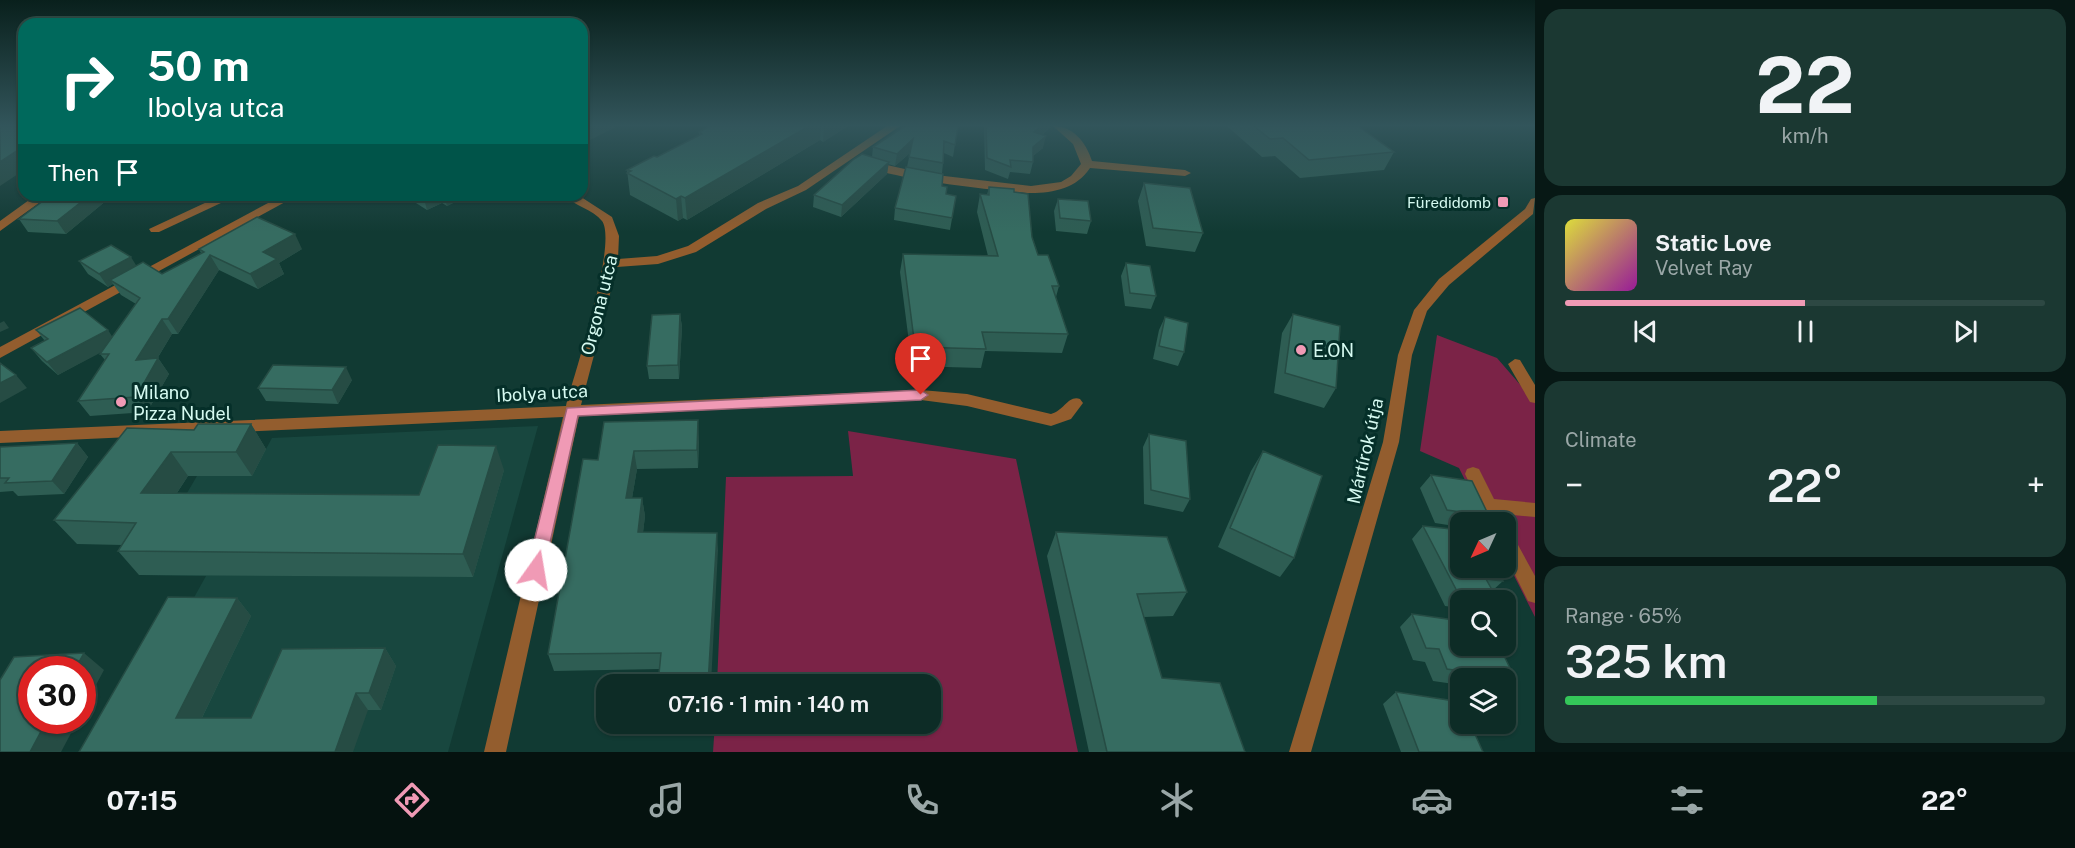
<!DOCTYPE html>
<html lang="en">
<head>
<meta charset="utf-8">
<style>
	:root { --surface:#0d2c26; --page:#1b3832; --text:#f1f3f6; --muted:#9aa7a7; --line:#2d4843; --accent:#f09ab5 }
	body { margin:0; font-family:"Public Sans",sans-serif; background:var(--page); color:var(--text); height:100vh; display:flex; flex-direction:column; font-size:22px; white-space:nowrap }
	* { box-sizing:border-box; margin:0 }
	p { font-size:20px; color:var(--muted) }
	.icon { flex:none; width:33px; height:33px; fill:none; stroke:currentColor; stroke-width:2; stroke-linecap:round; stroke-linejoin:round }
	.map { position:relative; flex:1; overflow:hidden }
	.drawer { display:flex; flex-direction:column; gap:9px; padding:9px; background:#071815; width:540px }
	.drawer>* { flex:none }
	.hud { position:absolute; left:18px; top:18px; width:570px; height:183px; border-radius:18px; box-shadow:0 2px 4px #0004,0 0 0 2px var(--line); background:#00695c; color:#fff; overflow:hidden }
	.needle { width:39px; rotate:226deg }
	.tools { position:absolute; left:1450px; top:512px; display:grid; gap:12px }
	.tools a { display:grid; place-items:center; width:66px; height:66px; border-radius:12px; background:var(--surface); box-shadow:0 2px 4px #0004,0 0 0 2px var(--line); font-size:30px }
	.speed { position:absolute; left:18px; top:656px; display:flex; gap:12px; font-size:30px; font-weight:700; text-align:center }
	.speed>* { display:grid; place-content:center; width:78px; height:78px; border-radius:50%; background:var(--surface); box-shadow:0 2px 4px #0004,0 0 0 2px var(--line); line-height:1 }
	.speed .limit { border:9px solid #d22; background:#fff; color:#111 }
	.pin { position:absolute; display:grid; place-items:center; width:51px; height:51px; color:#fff; margin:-62px -26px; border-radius:50% 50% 50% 0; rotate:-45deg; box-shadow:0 0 6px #0007 }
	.pin .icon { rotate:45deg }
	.me { position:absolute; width:66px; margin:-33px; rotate:13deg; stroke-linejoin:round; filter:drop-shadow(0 0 4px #0008) }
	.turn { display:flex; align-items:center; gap:21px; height:126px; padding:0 30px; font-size:27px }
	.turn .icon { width:78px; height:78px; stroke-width:2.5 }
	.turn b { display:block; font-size:42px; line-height:51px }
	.then { display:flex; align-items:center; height:57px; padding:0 30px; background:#0003; gap:12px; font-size:22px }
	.big { font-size:45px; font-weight:600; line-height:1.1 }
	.drawer .card { flex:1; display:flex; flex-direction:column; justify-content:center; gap:9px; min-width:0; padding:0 21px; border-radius:18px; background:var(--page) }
	.drawer .dial { align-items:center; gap:0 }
	.dial b { font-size:78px; line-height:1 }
	.song { display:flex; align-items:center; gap:18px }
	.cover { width:72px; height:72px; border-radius:9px; background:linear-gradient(135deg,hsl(60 70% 55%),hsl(300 70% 35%)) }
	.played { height:6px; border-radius:3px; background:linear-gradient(90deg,var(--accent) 50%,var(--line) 50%) }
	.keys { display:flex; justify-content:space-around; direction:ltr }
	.heat { display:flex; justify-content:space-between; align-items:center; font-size:33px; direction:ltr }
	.charge { height:9px; border-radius:4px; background:linear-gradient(90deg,#34c759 65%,var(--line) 0) }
	.trip { position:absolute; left:596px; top:674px; width:345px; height:60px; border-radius:18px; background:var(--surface); box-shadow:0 2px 4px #0004,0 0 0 2px var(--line); font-weight:600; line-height:60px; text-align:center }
	.dock { display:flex; height:96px; justify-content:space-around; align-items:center; background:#05120f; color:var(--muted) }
	.dock .icon { width:42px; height:42px }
	.dock .current { color:var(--accent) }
	.dock b { font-size:27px; color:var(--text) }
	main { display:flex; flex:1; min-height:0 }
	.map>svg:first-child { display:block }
	.built { fill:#18473f }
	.green { fill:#7b2347 }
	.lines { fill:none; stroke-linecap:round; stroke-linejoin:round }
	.minor { fill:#935d2e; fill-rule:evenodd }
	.tertiary { fill:#935d2e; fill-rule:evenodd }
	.wall { fill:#2e5d53 }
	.shaded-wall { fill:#264c44 }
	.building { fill:#366c61; stroke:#264c44; stroke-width:1.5 }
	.route { fill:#f09ab5; stroke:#9c6476; stroke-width:1.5 }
	.poi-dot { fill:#f09ab5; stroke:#052f29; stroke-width:2 }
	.labels { text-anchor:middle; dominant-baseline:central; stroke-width:6; stroke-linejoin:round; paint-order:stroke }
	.far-poi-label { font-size:15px; fill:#d6faf1; stroke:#052f29; text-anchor:end }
	.street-label { font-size:18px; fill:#d6faf1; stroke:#052f29 }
	.poi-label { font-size:18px; fill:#d6faf1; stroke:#052f29; text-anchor:start }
</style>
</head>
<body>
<main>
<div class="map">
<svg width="1535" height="752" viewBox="0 0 1535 752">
	<rect width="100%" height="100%" fill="#113a33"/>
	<path class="built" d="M538,426L448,752H108L206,576L139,575L197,476L266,449L272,438Z"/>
	<path class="green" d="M1437,335L1497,358L1535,402V617L1506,560V522H1486L1459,468L1420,451Z
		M848,431L1016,459L1078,752H713L715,723H930V684H717L726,477L853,476Z"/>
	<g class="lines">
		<path class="minor" d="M887,126H900L806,190L766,209L696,252L658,264L617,267L581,405L921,390L967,394L1051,414C1064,411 1068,395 1080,399L1083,403L1071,419L1051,426L967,406L921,400L579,416L506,752H484L563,417L0,443V431L566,406C574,375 618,243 602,221C593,209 574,206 564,195H578L612,217L619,236L618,259L657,256L688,246L758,203L798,186Z
			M1053,126C1073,126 1086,142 1092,161L1185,170L1191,173L1185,176L1090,168C1077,188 1054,193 1031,193C1004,192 880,178 863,164L869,161L927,174L1031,186L1061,182L1071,176L1081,164L1073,144Z
			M222,195H238L159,232H151L149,229Z
			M283,195H298L0,358V347Z
			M1515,359L1520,360L1535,385V403L1530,402L1508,364Z
			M1473,467L1479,469L1494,499L1535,503V517L1502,514L1506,522H1488L1465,474L1467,469Z
			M1506,532L1512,534L1535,576V603L1528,601L1506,557Z"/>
		<path class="tertiary" d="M36,195H50L0,231V221Z
			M1535,198L1533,214L1449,285L1427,311L1412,355L1399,442L1311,752H1289L1383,442L1398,355L1414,310L1439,279L1525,209L1531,199Z"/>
	</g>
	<path class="wall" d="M710,126H848L823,142L820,140L687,220L683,218L678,221L630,195L627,170L657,157L699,135V132Z
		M958,126L953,157L944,153L942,173V186L946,194L956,196L950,230L894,220L895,208L907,167L910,153L895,166L888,164L887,174L841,217L813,207L814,195L872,157L873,147Z
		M984,126H1052L1042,135L1043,148L1033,156V162L1030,174L1010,172L1008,179L985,170Z
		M1227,126H1358L1394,152L1384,170L1300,178L1275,156L1262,157Z
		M1144,183L1203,233L1195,252L1146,246L1138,201Z
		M989,187L1014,192L1038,255L1059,286L1056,297L1068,334L1062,353L985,351L981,368L912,366L900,272L903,254L988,256L977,212L980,194L987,195Z
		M51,195H113L66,234L28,232L19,219Z
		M142,195H168L149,202Z
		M407,195H469L447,206L442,203L427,210L408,198Z
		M1058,199L1091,221L1087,234L1056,231L1054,211Z
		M199,249H302L279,263L284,274L258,289L219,270L178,334H172L157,359L158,358L169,374L147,412L90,416L78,401L105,360L100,354L102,351L58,375L42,361L31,348L45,341L36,330L113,337L136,304L121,295L113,284L108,287L88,274L79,261L137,266L162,274L201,253Z
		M1126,263L1156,296L1151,309L1125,306L1121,276Z
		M680,314L682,327L679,379H649L647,366Z
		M1293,314L1336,388L1324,408L1274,393L1282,333Z
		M1165,317L1184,352L1178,366L1153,359L1159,330Z
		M352,380L338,404L266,401L258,388Z
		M604,422L699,439L698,468L637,469L632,498H642L645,516L643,532L718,550L660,669L554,671L548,654L598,460Z
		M251,424L266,449L252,476H188L177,493L419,495L504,470L473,577L139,575L118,551L122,545L77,544L54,520L194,430Z
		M1149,434L1190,499L1183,512L1144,504L1143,447Z
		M77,443L88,457L64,494L18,496L13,491L0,492V447Z
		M1263,451L1294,558L1280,577L1218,547L1251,471Z
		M1431,475L1489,516L1483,522H1461V527L1435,523L1420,488Z
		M1423,526L1503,581L1492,591L1496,597L1493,600H1461V608L1445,606L1412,539Z
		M1056,532L1187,592L1173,616L1144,617L1162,678L1245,752H1089L1047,556Z
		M237,598L251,616L202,718H251L385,648L396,666L381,710H368L79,752Z
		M1412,614L1515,679L1506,686V678H1461V685L1433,681L1425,662L1413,660L1400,627Z
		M1396,692L1483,752H1401L1383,704Z"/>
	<path class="shaded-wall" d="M583,126H618L582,144V127Z
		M809,126H821L820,140L687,220L685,198Z
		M824,126H848L823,142Z
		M1041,126H1052L1031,144L1034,132Z
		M1046,136L1043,148L1030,158L1033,147Z
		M913,139L912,151L895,166L897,154Z
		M24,146V170L0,186V162Z
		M889,162L887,174L841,217L842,205Z
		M90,195H113L66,234L57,221Z
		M145,195H168L149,202Z
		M423,195H439L442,203L427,210Z
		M444,195H469L447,206Z
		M681,196L683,218L678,221L676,199Z
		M295,234L302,249L279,263L284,274L258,289L250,274L263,252Z
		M210,255L219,270L178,334L168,319Z
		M131,257L139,270L110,280L113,284L108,287L99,274Z
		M680,314L682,327L679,379L678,365Z
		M162,319L172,334L147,375L136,360Z
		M4,321L9,328L0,332V323Z
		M108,330L117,344L58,375L47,362Z
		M158,358L169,374L147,412L136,397Z
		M346,367L352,380L338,404L332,390Z
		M16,375L27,388L0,403V383Z
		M698,420L699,439L698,468L697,450Z
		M251,424L266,449L252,476L236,452Z
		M77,443L88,457L64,494L52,481Z
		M496,446L504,470L473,577L463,554Z
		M634,451L637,469L629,516L626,498Z
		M171,452L188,476L161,517L141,493Z
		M642,498L645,516L641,550L638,532Z
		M717,533L718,550L711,684H708Z
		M237,598L251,616L194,734L176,718Z
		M385,648L396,666L381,710L369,693Z
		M84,653L104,670L82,711V669H75Z
		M356,693L368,710L353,752H335Z
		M47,720H78L61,752H30Z"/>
	<path class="building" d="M0,126H24V146L0,162Z
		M710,126H809L685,198L681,196L676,199L627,173L631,171L627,170L654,156L657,157L702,134L699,132Z
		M905,126H958L955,145L944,141L943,163L909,157L913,139L897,154L873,147Z
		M986,126H1041L1034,132L1046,136L1033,147V162L1010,160L1011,167L987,158Z
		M1254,126H1358L1394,152L1309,160L1283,138L1270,139Z
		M862,154L889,162L842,205L814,195L854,159Z
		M906,167L943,174L942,186L947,187L946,194L956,196L952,218L895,208Z
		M1144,183L1190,188L1203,233L1153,228Z
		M989,187L1014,189V192L1028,194L1032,237L1038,255H1048L1059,286H1052L1068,334L982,332L986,349L915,347L903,254L998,256L980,194L989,195Z
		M51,195H90L57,221L19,219Z
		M1058,199L1088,201L1091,221L1060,218Z
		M257,217L295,234L263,252L277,259L250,274L210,255L168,319H162L136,360L158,358L136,397L78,401L109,354H100L140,298L110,280L143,262L162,274L204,252L199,249Z
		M111,245L131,257L99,274L79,261Z
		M1126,263L1150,266L1156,296L1130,293Z
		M80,308L108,330L47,362L31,348L48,339L36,330Z
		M680,314L678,365L647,366L652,315Z
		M1293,314L1340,326L1336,388L1285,373Z
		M1165,317L1188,323L1184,352L1159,346Z
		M0,363L16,375L0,383Z
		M273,365L346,367L332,390L258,388Z
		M698,420L697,450L634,451L626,498H642L638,532L717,533L708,684H658L661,653L548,654L583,459L598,460L604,422Z
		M198,424H251L236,452H171L141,493L419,495L438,445L496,446L463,554L118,551L136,523L54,520L127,428L194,430Z
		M1149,434L1186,441L1190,499L1151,490Z
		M77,443L52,481L5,483L9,478H0V447Z
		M1263,451L1322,476L1294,558L1230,528Z
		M1431,475L1472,481L1489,516L1447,510Z
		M1423,526L1461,530V567H1495L1503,581L1486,579L1496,597L1458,593Z
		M1056,532L1167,537L1187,592L1137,594L1162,678L1220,683L1245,752H1107Z
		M168,597L237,598L176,718H251L282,649L385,648L369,693H356L335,752H79Z
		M1412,614L1461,621V645H1499L1515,679L1447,669L1439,649L1426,648Z
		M84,653L75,669H32V720H47L30,752H0V680L14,657Z
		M1396,692L1461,702V723H1470L1483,752H1419Z"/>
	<linearGradient id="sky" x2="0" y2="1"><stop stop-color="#09201c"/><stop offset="0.54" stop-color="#32555b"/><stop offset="1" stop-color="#32555b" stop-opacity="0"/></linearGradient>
	<rect width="1535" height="232" fill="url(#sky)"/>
	<path class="route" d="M921,390L928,395L921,400L578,416L544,570L542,575L536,577L530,575L527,570L567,408Z"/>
	<g class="poi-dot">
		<rect x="1497" y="196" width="12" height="12" rx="3"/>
		<circle cx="1301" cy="350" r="6"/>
		<circle cx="121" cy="402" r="6"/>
	</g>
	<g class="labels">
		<g class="far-poi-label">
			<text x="1491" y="202">Füredidomb</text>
		</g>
		<g class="street-label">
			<text transform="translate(599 305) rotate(-76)">Orgona utca</text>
			<text transform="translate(542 393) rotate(-3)">Ibolya utca</text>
			<text transform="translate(1365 451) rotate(-77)">Mártírok útja</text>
		</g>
		<g class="poi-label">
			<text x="1313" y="350">E.ON</text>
			<text x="133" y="392">Milano<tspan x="133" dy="21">Pizza Nudel</tspan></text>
		</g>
	</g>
</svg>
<div class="tools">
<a><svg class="needle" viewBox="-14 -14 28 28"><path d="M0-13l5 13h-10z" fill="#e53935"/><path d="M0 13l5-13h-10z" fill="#9aa7a7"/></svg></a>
<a><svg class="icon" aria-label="search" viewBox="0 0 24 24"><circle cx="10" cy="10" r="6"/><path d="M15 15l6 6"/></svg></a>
<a><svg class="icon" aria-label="layers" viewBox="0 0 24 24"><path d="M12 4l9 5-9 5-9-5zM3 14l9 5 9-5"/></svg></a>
</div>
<div class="speed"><div class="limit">30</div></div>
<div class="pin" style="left:921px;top:395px;background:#d93025"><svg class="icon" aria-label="arrive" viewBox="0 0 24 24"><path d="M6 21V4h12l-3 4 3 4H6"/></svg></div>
<svg class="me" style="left:536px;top:570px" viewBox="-20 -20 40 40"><circle r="19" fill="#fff"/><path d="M0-13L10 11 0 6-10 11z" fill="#f09ab5"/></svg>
<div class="trip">07:16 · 1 min · 140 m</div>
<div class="hud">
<div class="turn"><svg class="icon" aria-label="right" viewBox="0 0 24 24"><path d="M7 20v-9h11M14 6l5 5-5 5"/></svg><div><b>50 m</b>Ibolya utca</div></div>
<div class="then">Then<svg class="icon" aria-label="arrive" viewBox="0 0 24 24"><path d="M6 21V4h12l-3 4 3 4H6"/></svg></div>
</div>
</div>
<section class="drawer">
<div class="card dial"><b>22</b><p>km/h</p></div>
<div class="card">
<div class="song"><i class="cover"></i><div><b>Static Love</b><p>Velvet Ray</p></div></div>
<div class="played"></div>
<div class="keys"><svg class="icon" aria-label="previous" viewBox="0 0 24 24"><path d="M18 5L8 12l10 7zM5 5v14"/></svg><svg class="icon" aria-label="pause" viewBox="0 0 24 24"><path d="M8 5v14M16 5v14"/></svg><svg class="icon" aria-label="next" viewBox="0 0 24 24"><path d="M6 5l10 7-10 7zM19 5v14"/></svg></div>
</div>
<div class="card"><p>Climate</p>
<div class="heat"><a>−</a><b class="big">22°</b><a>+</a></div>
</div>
<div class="card"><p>Range · 65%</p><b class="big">325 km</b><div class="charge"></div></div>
</section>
</main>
<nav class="dock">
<b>07:15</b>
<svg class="icon current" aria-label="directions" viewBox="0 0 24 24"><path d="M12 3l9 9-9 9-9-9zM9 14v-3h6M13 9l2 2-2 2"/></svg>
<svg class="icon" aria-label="music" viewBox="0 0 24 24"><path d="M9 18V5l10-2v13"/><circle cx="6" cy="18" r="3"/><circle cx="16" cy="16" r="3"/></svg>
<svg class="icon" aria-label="phone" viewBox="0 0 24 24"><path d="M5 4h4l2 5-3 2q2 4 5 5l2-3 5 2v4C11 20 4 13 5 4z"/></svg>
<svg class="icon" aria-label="climate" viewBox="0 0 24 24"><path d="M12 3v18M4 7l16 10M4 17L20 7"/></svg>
<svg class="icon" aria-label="car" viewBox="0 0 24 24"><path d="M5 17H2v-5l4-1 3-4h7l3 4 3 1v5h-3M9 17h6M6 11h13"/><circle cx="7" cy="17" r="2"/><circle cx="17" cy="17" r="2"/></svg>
<svg class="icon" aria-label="filters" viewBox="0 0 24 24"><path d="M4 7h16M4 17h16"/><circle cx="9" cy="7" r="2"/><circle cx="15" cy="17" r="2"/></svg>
<b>22°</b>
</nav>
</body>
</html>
